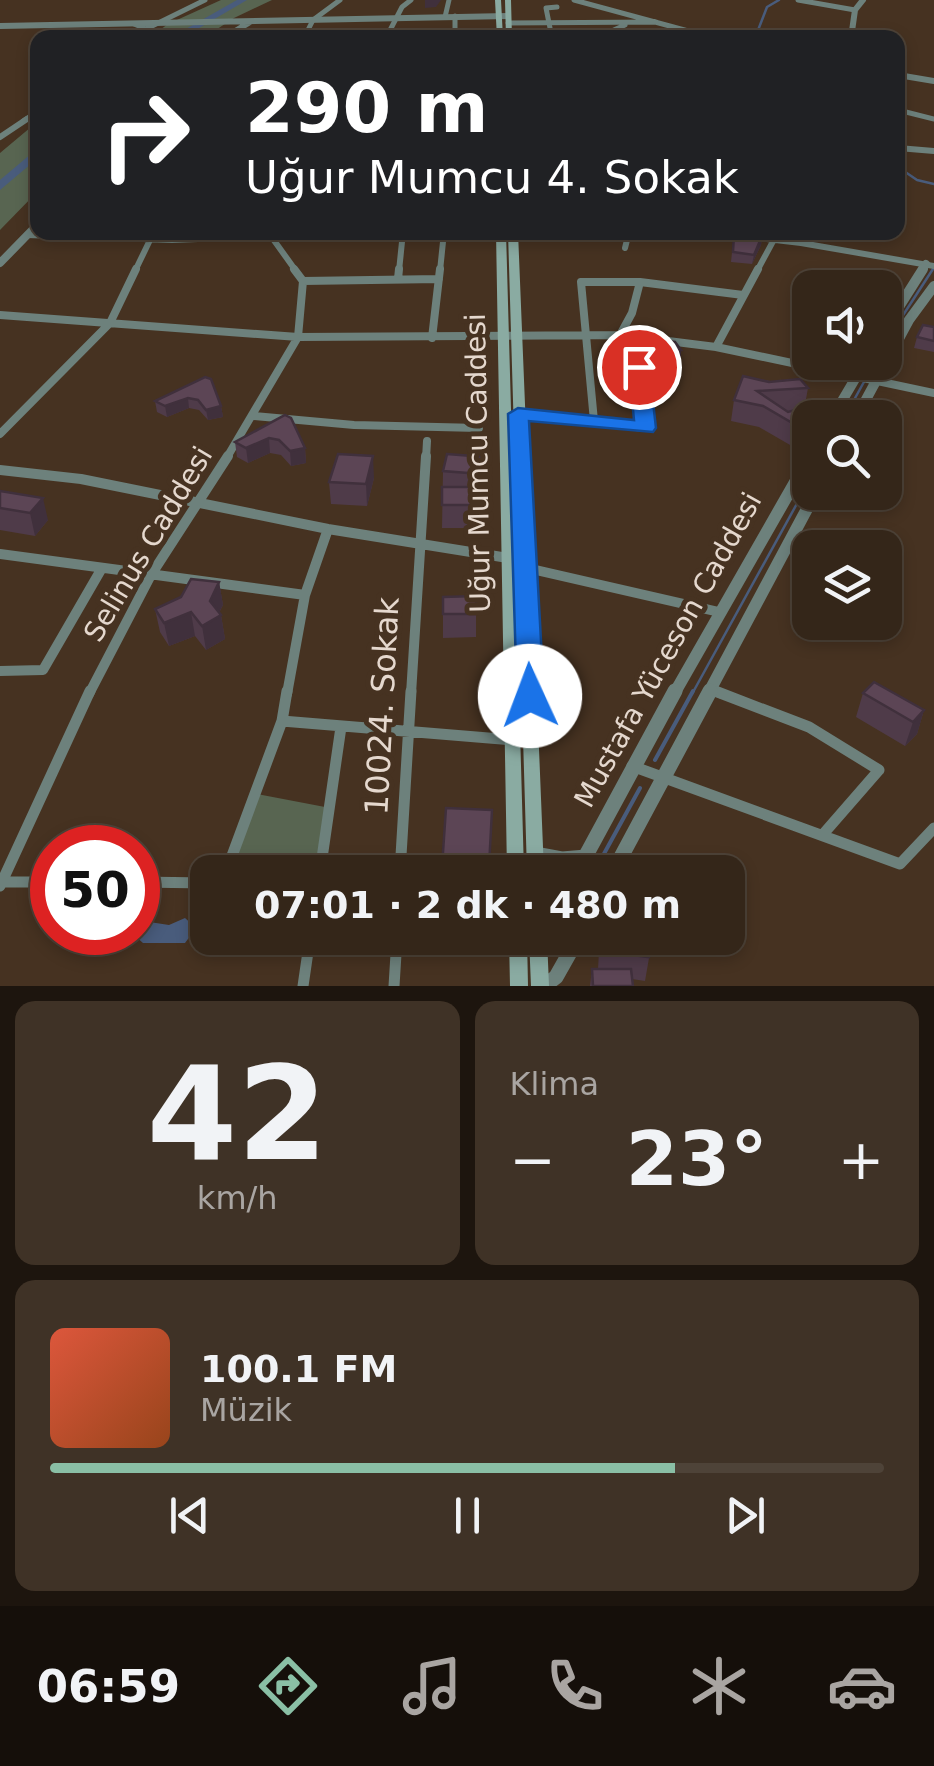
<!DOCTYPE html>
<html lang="tr">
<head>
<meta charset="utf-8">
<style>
	:root { --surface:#342619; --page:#3f3226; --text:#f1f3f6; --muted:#a9a5a2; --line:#4e4338; --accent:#8abfa5 }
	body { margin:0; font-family:"DejaVu Sans",sans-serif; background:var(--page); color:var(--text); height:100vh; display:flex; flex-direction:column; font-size:38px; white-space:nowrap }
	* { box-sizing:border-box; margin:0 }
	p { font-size:32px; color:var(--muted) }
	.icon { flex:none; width:55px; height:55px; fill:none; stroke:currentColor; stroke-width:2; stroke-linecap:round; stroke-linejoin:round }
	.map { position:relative; height:986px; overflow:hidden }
	.details { display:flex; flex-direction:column; gap:15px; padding:15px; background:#1d150e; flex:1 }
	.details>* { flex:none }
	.hud { position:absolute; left:30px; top:30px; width:875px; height:210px; border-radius:20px; box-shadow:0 5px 15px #0003,0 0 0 2px var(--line); background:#202124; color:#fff; overflow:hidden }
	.tools { position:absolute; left:792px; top:270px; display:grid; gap:20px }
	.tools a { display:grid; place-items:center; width:110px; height:110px; border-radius:20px; background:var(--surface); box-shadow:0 5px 15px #0003,0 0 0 2px var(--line); font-size:50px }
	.speed { position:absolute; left:30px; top:825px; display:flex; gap:20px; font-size:50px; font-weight:700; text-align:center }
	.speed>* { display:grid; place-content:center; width:130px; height:130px; border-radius:50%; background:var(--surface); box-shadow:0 5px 15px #0003,0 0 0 2px var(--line); line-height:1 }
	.speed .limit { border:15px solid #d22; background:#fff; color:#111 }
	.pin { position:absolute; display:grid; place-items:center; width:85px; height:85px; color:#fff; margin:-42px; border:5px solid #fff; border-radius:50%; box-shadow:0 2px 10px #0007 }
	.me { position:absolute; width:110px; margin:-55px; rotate:358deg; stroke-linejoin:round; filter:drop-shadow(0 0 8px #0008) }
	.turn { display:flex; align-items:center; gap:35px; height:210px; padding:0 50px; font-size:45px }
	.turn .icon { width:130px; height:130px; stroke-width:2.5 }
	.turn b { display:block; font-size:70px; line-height:85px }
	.big { font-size:75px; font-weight:700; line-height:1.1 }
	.details .widget { flex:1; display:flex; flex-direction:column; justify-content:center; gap:15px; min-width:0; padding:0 35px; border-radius:20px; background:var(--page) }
	.details .dial { align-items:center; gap:0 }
	.dial b { font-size:130px; line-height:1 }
	.song { display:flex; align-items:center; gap:30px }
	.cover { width:120px; height:120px; border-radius:15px; background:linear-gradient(135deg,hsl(10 70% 55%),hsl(20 70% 35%)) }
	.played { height:10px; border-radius:5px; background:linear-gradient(90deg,var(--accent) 75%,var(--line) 75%) }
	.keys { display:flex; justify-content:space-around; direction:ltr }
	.heat { display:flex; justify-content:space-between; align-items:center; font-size:55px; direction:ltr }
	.details .tiles { flex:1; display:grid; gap:15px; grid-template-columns:1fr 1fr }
	.widget:last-child { grid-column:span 2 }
	.trip { position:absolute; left:190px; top:855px; width:555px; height:100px; border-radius:20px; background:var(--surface); box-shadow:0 5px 15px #0003,0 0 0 2px var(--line); font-weight:700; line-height:100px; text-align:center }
	.dock { display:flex; height:160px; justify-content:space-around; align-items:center; background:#150f0a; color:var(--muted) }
	.dock .icon { width:70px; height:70px }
	.dock .active { color:var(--accent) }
	.dock b { font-size:45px; color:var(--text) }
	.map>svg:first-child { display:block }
	.green { fill:#586551 }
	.water { fill:#495c7c }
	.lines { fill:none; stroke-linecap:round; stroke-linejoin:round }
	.stream-far1 { stroke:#495c7c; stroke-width:2.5 }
	.stream { stroke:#495c7c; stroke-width:4 }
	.river { fill:#495c7c; fill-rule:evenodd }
	.minor-far4 { stroke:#6d817c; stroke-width:5 }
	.minor-far3 { stroke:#6d817c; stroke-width:6 }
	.minor-far2 { stroke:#6d817c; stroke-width:8 }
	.minor-far1 { stroke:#6d817c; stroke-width:10 }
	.minor { stroke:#6d817c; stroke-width:11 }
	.tertiary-far4 { stroke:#6d817c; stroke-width:6 }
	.tertiary-far3 { stroke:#6d817c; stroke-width:8 }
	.tertiary-far2 { stroke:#6d817c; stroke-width:10 }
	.tertiary-far1 { stroke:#6d817c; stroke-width:12 }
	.tertiary { stroke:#6d817c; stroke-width:15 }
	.secondary { fill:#8aaba2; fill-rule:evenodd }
	.wall { fill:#4f3b49 }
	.shaded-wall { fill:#40303c }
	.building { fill:#5c4555; stroke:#40303c; stroke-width:2.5 }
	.route { fill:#1a73e8; stroke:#114b97; stroke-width:2.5 }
	.labels { text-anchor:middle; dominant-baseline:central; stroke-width:10; stroke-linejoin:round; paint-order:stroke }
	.street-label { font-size:28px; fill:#e5d8ce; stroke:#463221 }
	.near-street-label { font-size:32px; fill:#e5d8ce; stroke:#463221 }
</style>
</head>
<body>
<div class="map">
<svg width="934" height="986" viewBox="0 0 934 986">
	<rect width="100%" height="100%" fill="#463221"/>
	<path class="green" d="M221,0H272L234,18L205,37L149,38L168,24Z
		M37,122V192L0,230V153Z
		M257,794L325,807L315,872L229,870Z"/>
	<path class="water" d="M185,918L196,928L185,943H143L133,934L143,921L169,925Z"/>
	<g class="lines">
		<path class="stream-far1" d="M755,38L767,7L779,0
			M898,167L917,180L934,184
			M885,343L933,269
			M844,418L875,362
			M692,694L810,480"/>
		<path class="stream" d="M655,760L693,691
			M594,872L640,788"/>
		<path class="river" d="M237,0H247L182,38H170Z
			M38,148V158L0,190V180Z"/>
		<path class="minor-far4" d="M574,0L714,38
			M798,0L855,10
			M455,16V38
			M445,17L449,0
			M508,23L656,22
			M134,24L146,29L205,0
			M304,38L313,20L340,0
			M386,38L402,7L411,0
			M552,38L546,8L557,7
			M596,38L625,25
			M898,110L934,119
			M23,121L38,111"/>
		<path class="minor-far3" d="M0,137L27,119
			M898,148L934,151
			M268,232L296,271
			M705,232L801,243L934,266
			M27,235L172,240L379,232
			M625,248L629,232
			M135,271L150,240
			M399,271L403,232
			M440,271L444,232
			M757,271L778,232"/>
		<path class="minor-far2" d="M398,279L399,269
			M303,281L439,279
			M0,315L298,337L620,335L716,347L934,393
			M620,335L632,313L640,282
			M432,338L440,269
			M716,347L758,269
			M518,414L645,428L636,337
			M254,416L354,425L479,428
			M594,421L581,282H640L743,295
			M0,434L110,323L136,269
			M226,459L298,337L303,281L294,269
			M426,459L427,441"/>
		<path class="minor-far1" d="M0,470L81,479L328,529L508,558
			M0,554L305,595
			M527,568L719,612
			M0,671L43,670L102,568
			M710,689L722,694
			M89,694L151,575L228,456
			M287,694L305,595L328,529
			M411,694L426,456"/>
		<path class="minor" d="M287,691L282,721L512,740
			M715,691L809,727L879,770L825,832
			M632,766L900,864L934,828
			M535,852L562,857L586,855
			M226,872L282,721
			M320,872L341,727
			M400,872L411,691
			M0,882H52
			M138,882L208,883
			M0,886L90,691
			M303,986L310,938
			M394,986L397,938"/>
		<path class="tertiary-far4" d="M0,26L508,16
			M224,38L250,22
			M851,38L855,10L863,0
			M898,75L934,81"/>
		<path class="tertiary-far3" d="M0,263L38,224
			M922,271L926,264"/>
		<path class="tertiary-far2" d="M885,329L923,269
			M832,418L865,362
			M856,418L909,320L934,286"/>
		<path class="tertiary-far1" d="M674,694L810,456
			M708,694L816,492"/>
		<path class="tertiary" d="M577,872L675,691
			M613,872L710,691
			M544,986L556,977L578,938"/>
		<path class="secondary" d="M495,0H501L503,38H497Z
			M505,0H511L512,38H506Z
			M496,232H506L524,872H507Z
			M508,232H518L544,872H527Z
			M509,938H527L528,986H510Z
			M529,938H547L549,986H531Z"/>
	</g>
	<path class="wall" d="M734,233L762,236L761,245L752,264L731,262Z
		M934,327V352L914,348L917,337Z
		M646,342L681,357L655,361L646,349Z
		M743,376L808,388L804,410H796L803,415L800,444L797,449L759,427L731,421L734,400Z
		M205,377L221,406L223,417L208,420L199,410L189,408L167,417L157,412L155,401Z
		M285,415L305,448L306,463L291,466L281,455L270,453L248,463L237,457L235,442Z
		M485,457V479L481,494V528H442L443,471Z
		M374,478L367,506L331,504L329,482Z
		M0,491L48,520L35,536L0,530Z
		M219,582L223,605L219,613L221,615L225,639L206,650L195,636L169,646L160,632L155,609Z
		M476,596V637L443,638V597Z
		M863,693L924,710L917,734L905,746L856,717Z
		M446,808L492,810L489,872H442Z
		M652,941L645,981L632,979L633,986H590L592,969H598L599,951Z"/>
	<path class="shaded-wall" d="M425,0H441L436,7L425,8Z
		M762,236L761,245L752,264L754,255Z
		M681,350V357L655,361V354Z
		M188,398L189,408L167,417L165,406Z
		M221,406L223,417L208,420L206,410Z
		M804,423L800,444L797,449L801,428Z
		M269,438L270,453L248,463L246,448Z
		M305,448L306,463L291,466L290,451Z
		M373,456L374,478L367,506L366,484Z
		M485,457V479L481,496V474Z
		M43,498L48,520L35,536L30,513Z
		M219,582L223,605L216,618L221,615L225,639L206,650L202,626L210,601Z
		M191,612L195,636L169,646L164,623Z
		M924,710L917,734L905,746L913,722Z"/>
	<path class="building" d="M734,233L762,236L754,255L733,252Z
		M923,325L934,327V341L917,337Z
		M658,340L675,342L681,350L655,354L646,342Z
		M743,376L769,382L800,379L808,388L757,391L788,412L795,410L803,415L797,418L804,423L801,428L763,406L734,400Z
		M205,377L211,379L221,406L206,410L198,400L188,398L165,406L155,401Z
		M285,415L291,418L305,448L290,451L279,440L269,438L246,448L235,442Z
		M338,454L373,456L366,484L329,482Z
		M447,454L485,457L481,474L443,471Z
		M442,487H481L482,505H442Z
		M0,491L43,498L30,513L0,508Z
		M191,579L219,582L210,601L221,615L202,626L191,612L164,623L155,609L181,597Z
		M476,596V614H443V597Z
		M874,682L924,710L913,722L863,693Z
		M446,808L492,810L489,867H442Z
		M604,938H634L652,941L649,957L599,951Z
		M592,969H631L633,986H593Z"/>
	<path class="route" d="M639,361L649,367L656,428L653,432L529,421L544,696L540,703H521L517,696L508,414L518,408L634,420L629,367Z"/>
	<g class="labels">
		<g class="street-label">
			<text transform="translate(478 463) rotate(-91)">Uğur Mumcu Caddesi</text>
			<text transform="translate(148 544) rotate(-59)">Selinus Caddesi</text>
			<text transform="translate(668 650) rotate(-61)">Mustafa Yüceson Caddesi</text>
		</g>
		<g class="near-street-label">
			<text transform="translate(382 706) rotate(-87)">10024. Sokak</text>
		</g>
	</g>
</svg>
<div class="tools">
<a><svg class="icon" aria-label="sound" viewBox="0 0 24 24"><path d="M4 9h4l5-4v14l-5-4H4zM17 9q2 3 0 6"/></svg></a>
<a><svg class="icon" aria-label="search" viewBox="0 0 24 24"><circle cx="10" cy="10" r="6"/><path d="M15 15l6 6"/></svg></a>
<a><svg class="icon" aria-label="layers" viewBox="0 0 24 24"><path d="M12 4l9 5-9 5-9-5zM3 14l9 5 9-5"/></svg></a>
</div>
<div class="speed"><div class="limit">50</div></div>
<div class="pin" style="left:639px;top:367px;background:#d93025"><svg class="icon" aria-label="arrive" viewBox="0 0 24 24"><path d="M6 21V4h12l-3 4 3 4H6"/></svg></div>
<svg class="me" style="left:530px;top:696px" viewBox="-20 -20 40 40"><circle r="19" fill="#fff"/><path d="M0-13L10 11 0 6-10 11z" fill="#1a73e8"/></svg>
<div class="trip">07:01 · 2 dk · 480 m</div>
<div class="hud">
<div class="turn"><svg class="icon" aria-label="right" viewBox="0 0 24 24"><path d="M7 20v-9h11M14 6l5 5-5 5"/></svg><div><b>290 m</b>Uğur Mumcu 4. Sokak</div></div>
</div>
</div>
<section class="details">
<div class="tiles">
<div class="widget dial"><b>42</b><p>km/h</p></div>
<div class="widget"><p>Klima</p>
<div class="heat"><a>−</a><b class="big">23°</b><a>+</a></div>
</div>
<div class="widget">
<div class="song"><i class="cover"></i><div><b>100.1 FM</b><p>Müzik</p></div></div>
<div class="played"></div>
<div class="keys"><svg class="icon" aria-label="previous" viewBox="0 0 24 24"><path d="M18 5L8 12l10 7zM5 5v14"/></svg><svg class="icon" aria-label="pause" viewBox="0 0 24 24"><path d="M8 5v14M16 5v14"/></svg><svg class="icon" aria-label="next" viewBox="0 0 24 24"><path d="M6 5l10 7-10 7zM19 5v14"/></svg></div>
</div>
</div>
</section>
<nav class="dock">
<b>06:59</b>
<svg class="icon active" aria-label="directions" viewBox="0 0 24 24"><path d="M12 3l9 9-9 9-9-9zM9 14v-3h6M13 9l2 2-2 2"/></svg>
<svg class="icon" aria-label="music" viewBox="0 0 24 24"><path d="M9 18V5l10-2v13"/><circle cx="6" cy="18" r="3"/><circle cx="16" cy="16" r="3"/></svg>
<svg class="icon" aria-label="phone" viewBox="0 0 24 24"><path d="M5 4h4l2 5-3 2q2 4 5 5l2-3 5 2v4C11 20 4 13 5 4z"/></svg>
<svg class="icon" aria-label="climate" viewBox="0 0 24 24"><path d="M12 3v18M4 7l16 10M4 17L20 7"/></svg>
<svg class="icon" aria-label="car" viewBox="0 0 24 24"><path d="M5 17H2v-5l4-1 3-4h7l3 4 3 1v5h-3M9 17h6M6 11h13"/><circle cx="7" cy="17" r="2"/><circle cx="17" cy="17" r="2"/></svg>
</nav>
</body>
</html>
